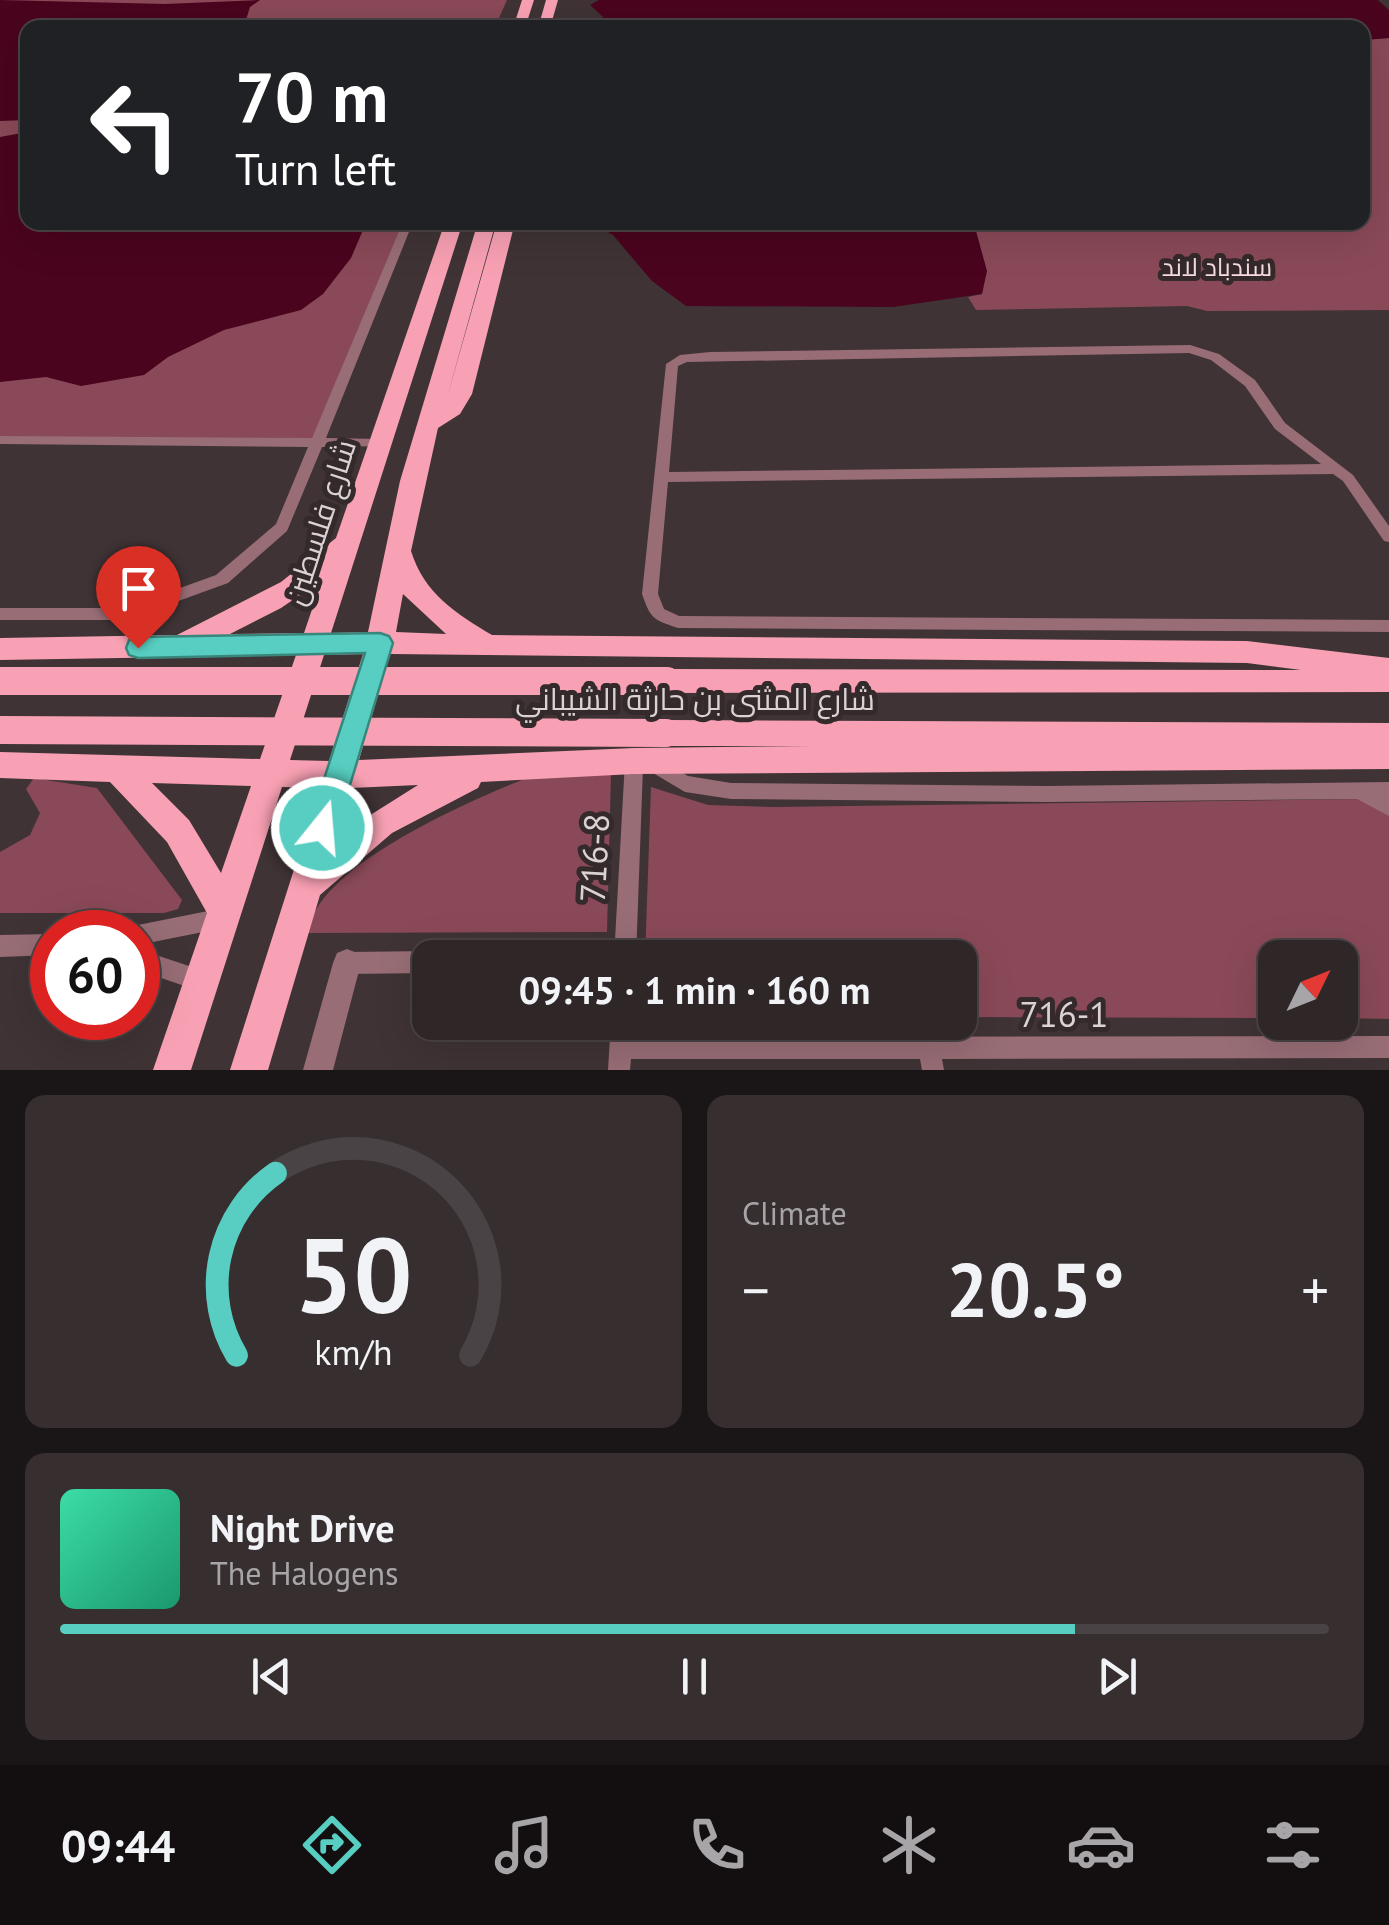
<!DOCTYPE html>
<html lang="en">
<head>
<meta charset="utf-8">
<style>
	:root { --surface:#2f2628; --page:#372e30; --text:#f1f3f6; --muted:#a7a5a8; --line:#4a4345; --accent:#57cec1 }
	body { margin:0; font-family:"PT Sans",Cairo,sans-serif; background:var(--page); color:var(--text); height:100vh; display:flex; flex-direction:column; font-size:38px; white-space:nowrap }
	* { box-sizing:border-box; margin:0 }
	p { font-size:32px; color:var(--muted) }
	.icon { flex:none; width:55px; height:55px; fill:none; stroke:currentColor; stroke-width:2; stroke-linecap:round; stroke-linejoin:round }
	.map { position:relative; height:1070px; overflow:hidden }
	.panel { display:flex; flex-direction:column; gap:25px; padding:25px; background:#1a1516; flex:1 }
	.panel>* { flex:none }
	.top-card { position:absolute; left:20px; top:20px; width:1350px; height:210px; border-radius:20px; box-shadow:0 10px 40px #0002,0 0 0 2px var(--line); background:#202124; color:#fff; overflow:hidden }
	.needle { width:65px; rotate:47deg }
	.controls { position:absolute; left:1258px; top:940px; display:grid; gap:20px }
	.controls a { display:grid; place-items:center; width:100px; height:100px; border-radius:20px; background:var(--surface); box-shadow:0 10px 40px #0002,0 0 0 2px var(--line); font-size:50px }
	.speed { position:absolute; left:30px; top:910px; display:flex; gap:20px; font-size:50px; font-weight:700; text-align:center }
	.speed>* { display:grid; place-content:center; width:130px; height:130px; border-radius:50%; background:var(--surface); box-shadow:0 10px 40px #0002,0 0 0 2px var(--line); line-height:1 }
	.speed .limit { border:15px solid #d22; background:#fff; color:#111 }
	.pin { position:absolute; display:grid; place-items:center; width:85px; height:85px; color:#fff; margin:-102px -42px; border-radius:50% 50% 50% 0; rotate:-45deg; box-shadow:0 0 10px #0007 }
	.pin .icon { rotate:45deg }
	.me { position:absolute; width:110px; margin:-55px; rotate:17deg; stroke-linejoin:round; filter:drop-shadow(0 0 8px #0008) }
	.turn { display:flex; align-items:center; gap:35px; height:210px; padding:0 50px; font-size:45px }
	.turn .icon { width:130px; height:130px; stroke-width:2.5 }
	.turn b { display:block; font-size:70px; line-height:85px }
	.big { font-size:75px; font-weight:600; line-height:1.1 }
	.panel .widget { flex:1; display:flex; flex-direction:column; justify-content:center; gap:15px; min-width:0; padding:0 35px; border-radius:20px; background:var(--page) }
	.panel .dial { align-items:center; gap:0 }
	.dial svg { height:260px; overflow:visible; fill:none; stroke:var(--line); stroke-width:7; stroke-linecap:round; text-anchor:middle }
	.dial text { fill:var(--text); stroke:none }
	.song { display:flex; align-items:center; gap:30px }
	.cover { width:120px; height:120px; border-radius:15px; background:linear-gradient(135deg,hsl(160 70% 55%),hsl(160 70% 35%)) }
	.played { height:10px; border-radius:5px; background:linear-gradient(90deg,var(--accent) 80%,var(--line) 80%) }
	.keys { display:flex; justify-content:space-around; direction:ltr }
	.heat { display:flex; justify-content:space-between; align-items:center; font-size:55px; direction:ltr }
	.panel .tiles { flex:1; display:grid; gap:25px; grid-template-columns:1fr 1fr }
	.widget:last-child { grid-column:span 2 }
	.trip { position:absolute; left:412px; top:940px; width:565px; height:100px; border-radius:20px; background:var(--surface); box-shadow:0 10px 40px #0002,0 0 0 2px var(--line); font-weight:600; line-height:100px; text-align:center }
	.tabs { display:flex; height:160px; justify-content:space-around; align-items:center; background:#130f10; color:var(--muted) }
	.tabs .icon { width:70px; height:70px }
	.tabs .selected { color:var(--accent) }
	.tabs b { font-size:45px; color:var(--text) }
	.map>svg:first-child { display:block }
	.green { fill:#8a4958 }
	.water { fill:#4a041e }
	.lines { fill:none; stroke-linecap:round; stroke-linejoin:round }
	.minor { fill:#986d76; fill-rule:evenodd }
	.tertiary { fill:#986d76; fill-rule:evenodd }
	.primary { fill:#f9a1b4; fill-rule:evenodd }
	.primary-bridge { stroke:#f9a1b4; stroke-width:28 }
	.route { fill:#57cec1; stroke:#39867d; stroke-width:2.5 }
	.labels { text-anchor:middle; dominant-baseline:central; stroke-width:10; stroke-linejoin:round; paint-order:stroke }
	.far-park-label { font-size:25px; fill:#f6dadf; stroke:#34292b }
	.street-label { font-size:30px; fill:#dad2d3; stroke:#34292b }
	.near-street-label { font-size:35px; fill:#dad2d3; stroke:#34292b }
</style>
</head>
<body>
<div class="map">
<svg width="1389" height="1070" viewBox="0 0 1389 1070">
	<rect width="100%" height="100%" fill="#3f3335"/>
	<path class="green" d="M0,0H507L495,27L28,28V222L408,223L310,443L0,444Z
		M1389,38V310L1207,311L1187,306L976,310L968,297L982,294C984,274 985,240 966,223L1362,222L1363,40Z
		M537,774H611L607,932L302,933C311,918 320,900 333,888C377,842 477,797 537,774Z
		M34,778L97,788L182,900L178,909L164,913H0V852L30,835L40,813L26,789Z
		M651,787L708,805L774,807L1361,799L1389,815V1019L1340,1018V958H1275V1018L960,1017V958H645Z"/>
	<path class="water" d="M0,0L165,4L260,0L250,7L245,23L272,27L28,28L27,120L0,121Z
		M599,0H1378L1389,10V38L1363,40L1362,28L597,27L603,17L590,5Z
		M27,132L28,222L366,223L351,258L323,294L301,310L224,330L168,357L144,375L81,386L46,377L0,382V137Z
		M591,223H966L976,231L987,271L982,294L893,307L686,306L652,281L613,235Z"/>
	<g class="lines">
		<path class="minor" d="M403,222H413L326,438L380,439L387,443L385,446L322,447L287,531L228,583L126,620H0V608H125L216,575L276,524L308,447L0,444V436L312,438Z
			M1190,345L1219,354L1255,380L1285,423L1353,475L1389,526V542L1384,541L1343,481L1333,474L668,482L658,594L664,609L679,616L1389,620V632L678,628C652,619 651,619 642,594L666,364L680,355L710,352ZM1189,353L1211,360L1245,386L1275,429L1321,464L669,472L678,366L687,362Z
			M634,753L640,755L642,760L650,755L688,776L731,783L1047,786L1389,782V816L1357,799L1047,802L731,799L685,792L643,767L636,958H614L625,761L628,755Z
			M223,908L230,911L233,918L230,925L223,928L138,945V932H129L131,928L138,925Z
			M52,934V955L0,957V935Z
			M138,949L210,973L213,981L210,989L202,992L138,970Z
			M430,951L439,958H430V973L347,974L339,971L336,963L339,955L347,952Z
			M611,1022H633L632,1037L1389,1036V1058L942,1059L944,1070H922L920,1059H631L630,1070H608Z"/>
		<path class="tertiary" d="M347,949L357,953L361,963L333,1070H303L333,963L337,953Z"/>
		<path class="primary" d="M522,0H534L525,28H513Z
			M546,0H558L550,28H538Z
			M445,222H463L331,633L368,632L400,481L478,222H496L446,401L497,222H515L472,394L460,414L438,428L411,551C424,593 455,613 492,635L1247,641L1389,658V692L667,693L657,689L653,681L657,673L667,669L1301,670L1247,663L390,654L359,760L634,748L813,746H666L655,742L651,733L655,724L666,720L1389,723V769L634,774L481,782L478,788L392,833L320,895L268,1070H230L320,788L282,787L191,1070H153L207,913L167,842L110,782L0,778V752L260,759L296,655L0,660V638L177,635L281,582L336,538ZM322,580L304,633L230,634L281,608ZM403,594L446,634L396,632ZM363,654L329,761L290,760L324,655ZM152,783L251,786L221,873L189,820ZM418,785L337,836L351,788Z"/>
		<path class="primary-bridge" d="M0,681H667
			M0,730L666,733"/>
	</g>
	<path class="route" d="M380,633L389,636L393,643L337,828L333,837L322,841L312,837L308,828L365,653L138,658L129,655L126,648L129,640L138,637Z"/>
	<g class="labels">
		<g class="far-park-label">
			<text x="1217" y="267">سندباد لاند</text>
		</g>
		<g class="street-label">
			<text transform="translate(319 522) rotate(-72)">شارع فلسطين</text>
			<text x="695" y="698">شارع المثنى بن حارثة الشيباني</text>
		</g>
		<g class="near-street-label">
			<text transform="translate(594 858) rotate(-87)">716-8</text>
			<text x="1064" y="1014">716-1</text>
		</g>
	</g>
</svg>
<div class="controls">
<a><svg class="needle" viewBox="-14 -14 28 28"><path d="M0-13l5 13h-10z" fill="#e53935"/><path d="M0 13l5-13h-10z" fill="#a7a5a8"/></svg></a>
</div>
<div class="speed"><div class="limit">60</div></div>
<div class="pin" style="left:138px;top:648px;background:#d93025"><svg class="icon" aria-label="arrive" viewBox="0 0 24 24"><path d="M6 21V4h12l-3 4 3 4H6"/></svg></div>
<svg class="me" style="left:322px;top:828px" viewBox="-20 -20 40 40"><circle r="17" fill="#57cec1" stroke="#fff" stroke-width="3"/><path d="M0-11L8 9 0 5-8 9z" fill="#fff"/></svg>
<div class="trip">09:45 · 1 min · 160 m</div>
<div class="top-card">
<div class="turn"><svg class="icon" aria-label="left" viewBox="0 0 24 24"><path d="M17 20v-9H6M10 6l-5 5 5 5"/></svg><div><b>70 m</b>Turn left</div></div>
</div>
</div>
<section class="panel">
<div class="tiles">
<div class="widget dial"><svg viewBox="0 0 100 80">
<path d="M14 69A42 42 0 1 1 86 69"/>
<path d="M14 69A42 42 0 0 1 26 13" stroke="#57cec1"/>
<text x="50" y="56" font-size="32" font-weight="700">50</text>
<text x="50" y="72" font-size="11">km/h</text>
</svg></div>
<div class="widget"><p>Climate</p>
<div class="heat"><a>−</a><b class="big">20.5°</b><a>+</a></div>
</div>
<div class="widget">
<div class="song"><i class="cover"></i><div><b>Night Drive</b><p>The Halogens</p></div></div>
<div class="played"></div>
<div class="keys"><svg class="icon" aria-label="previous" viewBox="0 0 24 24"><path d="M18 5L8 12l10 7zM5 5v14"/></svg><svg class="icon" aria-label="pause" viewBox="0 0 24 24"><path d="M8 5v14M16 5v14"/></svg><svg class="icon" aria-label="next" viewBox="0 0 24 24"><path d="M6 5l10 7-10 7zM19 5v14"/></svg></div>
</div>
</div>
</section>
<nav class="tabs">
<b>09:44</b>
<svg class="icon selected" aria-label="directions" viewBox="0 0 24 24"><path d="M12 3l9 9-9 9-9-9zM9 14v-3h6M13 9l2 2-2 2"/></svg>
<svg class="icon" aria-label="music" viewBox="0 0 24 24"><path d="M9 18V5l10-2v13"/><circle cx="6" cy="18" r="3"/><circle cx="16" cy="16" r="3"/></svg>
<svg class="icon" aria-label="phone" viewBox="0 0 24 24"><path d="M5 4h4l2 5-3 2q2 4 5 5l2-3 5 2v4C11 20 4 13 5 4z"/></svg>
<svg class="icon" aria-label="climate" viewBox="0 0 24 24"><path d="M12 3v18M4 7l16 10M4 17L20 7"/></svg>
<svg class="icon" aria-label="car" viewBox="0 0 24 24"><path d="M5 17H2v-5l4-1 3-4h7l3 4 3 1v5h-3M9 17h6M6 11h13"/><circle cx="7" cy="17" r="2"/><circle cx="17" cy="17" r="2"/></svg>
<svg class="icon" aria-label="filters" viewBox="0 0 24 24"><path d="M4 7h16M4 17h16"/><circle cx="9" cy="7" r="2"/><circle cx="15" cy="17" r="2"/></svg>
</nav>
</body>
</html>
